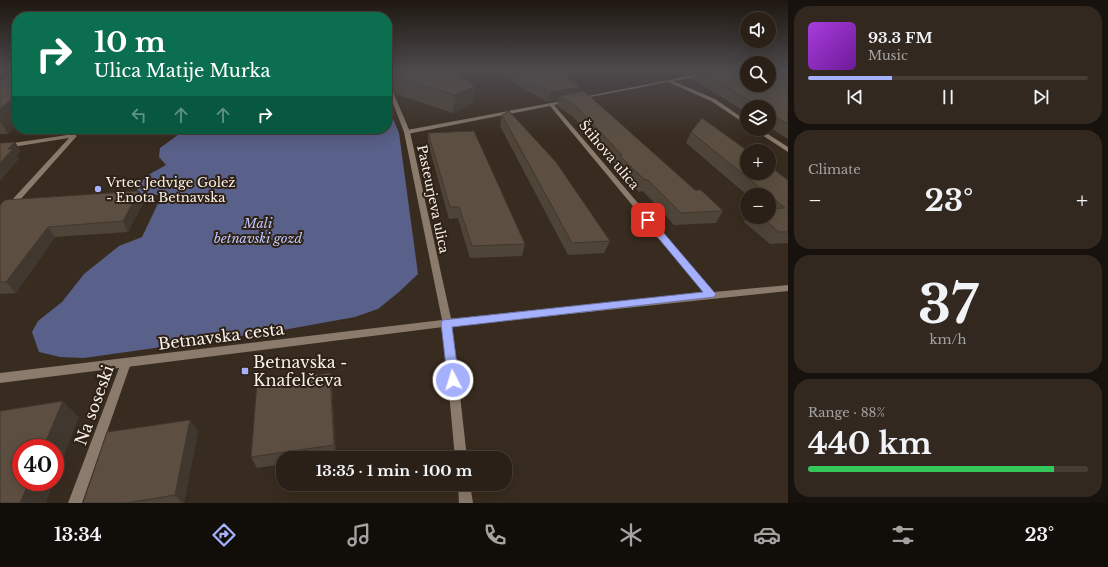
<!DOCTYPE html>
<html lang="en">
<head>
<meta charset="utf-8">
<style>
	:root { --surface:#2a2017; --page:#322820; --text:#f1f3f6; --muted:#a5a3a1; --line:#463e36; --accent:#a5b1fc }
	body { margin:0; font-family:"Libre Baskerville",serif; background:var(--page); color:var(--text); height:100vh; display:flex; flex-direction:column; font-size:15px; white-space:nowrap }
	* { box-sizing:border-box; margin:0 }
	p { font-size:13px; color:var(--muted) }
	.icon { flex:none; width:22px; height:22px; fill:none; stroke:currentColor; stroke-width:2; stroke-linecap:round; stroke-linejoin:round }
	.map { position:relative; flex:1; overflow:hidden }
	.panel { display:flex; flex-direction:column; gap:6px; padding:6px; background:#17120d; width:320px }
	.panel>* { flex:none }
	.banner { position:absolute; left:12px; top:12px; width:380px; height:122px; border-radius:16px; box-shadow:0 4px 16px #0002,0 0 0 1px var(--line); background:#0b6e4f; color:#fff; overflow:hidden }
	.fabs { position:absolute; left:740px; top:12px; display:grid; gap:8px }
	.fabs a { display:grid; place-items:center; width:36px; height:36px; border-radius:50%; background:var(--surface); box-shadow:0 4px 16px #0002,0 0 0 1px var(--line); font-size:20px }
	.speed { position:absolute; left:12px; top:439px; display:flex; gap:8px; font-size:20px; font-weight:700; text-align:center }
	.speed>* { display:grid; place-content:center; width:52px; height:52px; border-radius:50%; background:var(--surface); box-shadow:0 4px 16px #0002,0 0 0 1px var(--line); line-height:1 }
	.speed .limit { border:6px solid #d22; background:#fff; color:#111 }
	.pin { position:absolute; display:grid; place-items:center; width:34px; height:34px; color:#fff; margin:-17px; border-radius:8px; box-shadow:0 2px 6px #0006 }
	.me { position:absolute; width:44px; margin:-22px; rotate:355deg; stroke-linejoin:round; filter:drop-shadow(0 0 3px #0008) }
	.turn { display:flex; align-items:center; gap:14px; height:84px; padding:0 16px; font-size:18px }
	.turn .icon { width:52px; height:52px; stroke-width:2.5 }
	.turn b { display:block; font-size:28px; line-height:34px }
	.lanes { display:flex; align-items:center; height:38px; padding:0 16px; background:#0003; justify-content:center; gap:20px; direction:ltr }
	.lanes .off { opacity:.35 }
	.big { font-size:30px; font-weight:700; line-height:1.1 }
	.panel .tile { flex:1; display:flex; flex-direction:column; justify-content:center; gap:6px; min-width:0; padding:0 14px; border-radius:16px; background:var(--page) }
	.panel .dial { align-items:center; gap:0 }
	.dial b { font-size:52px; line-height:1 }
	.song { display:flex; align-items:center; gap:12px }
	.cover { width:48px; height:48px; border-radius:6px; background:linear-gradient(135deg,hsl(280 70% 55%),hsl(280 70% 35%)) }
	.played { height:4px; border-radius:2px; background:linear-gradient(90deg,var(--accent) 30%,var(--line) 30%) }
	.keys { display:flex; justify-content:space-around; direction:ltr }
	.heat { display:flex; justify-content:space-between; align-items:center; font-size:22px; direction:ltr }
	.charge { height:6px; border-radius:3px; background:linear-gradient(90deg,#34c759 88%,var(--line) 0) }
	.trip { position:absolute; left:276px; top:451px; width:236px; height:40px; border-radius:16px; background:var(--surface); box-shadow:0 4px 16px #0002,0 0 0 1px var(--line); font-weight:700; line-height:40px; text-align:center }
	.menu { display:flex; height:64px; justify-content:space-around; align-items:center; background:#110d09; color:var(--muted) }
	.menu .icon { width:28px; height:28px }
	.menu .selected { color:var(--accent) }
	.menu b { font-size:18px; color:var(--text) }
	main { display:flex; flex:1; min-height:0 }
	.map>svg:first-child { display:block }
	.forest { fill:#596089 }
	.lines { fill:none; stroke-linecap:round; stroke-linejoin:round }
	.minor { fill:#8b7b6c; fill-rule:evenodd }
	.tertiary { fill:#8b7b6c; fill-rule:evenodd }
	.wall { fill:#4f4438 }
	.shaded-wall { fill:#40372e }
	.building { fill:#5c4f41; stroke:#40372e }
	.route { fill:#a5b1fc; stroke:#6b73a4 }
	.poi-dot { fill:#a5b1fc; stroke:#2e2116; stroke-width:1.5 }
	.labels { text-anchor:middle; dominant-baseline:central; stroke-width:4; stroke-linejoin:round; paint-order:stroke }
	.street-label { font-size:13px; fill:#f9f0e9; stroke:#2e2116 }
	.poi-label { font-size:13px; fill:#f9f0e9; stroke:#2e2116; text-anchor:start }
	.park-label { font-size:13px; font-style:italic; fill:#bec8fe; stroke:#2e2116 }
	.near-street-label { font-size:16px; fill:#f9f0e9; stroke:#2e2116 }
	.near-poi-label { font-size:16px; fill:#f9f0e9; stroke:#2e2116; text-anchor:start }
</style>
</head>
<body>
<main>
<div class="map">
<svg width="788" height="503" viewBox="0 0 788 503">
	<rect width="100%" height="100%" fill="#382b1f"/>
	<path class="forest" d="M387,104L399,133L418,274L399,292L378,309L355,317L283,330L84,358L60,357L39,352L32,332L38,321L62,302L84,274L119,246L142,237L162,195L142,194L137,190C142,176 154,172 166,165L159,157L160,148L186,129H387Z"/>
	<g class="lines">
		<path class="minor" d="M704,73H706V75L673,81L715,99L747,121V125L711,101L668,82L580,99L578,98Z
			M567,100L569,101V102L554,105L714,292L788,285V291L447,327L444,326L442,323L444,320L447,319L705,293L550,106L407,134L404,132L407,130Z
			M753,129H760L788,147V152Z
			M74,134L77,136L76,137L3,219H0V213L69,138L0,149V145Z
			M126,359L130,360L131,363L82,503H68L121,363L122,360Z"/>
		<path class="tertiary" d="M387,81L389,82L410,132L452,323L467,458H455L443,327L0,383V373L442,320L404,132L387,88Z
			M458,484H470L473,503H459Z"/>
	</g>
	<path class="wall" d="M17,70V126L8,134H0V82Z
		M419,70H451L473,103L453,113L396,94L394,90V74L420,73Z
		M493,70H566L564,73L579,87L578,93L695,190L723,211L716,223L674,225L643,191L639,192L616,167V165L572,116L557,106L558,100L547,102L493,71Z
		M680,70H788V139L769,127V107H747V113L693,79L696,73L687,75Z
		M502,115L610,241L604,253L568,255L500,126Z
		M691,132L788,180V243L770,244L744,222L747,217H769V195H747L686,143Z
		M428,133L525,244L522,256L470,258L458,218L449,219L428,143Z
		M139,191L144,201L128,232L55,237L16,293L0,294V205Z
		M330,373L332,385L336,456L321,458H283V464L257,468L251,457Z
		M190,420L198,432L184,503H83Z"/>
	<path class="shaded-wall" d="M560,70H566L558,79Z
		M689,70H697L696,73L687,75Z
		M475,86L473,103L453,113L455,95Z
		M579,87L576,96H559L558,100L547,102L550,92Z
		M17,95V126L8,134L0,121V109Z
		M15,142L21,151L17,156L19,159L0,181V163L8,149Z
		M139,191L144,201L128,232L123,221Z
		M48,227L55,237L16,293L6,282Z
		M330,373L332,385L336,456L334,445Z
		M63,401L79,417L55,480V448H43Z
		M190,420L198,432L184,503H182L175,495Z
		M29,482H54L46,503H20Z"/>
	<path class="building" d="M16,70H17V95L0,109V82Z
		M426,70H451L475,86L455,95L396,77L394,74L427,72Z
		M509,70H561L579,87L550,92Z
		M699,70H747V85H769V70H788V124L769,113V107H760Z
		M584,91L695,190H701L723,211L681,213L648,180H645L620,156L622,155L575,105L559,96Z
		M509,111L556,162L610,241L572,243L502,115Z
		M702,118L748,151H747V173H769V166L788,180V232H779L761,217H769V209L785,208L691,132Z
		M474,131L525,244L472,246L459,207H450L428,133Z
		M15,142L8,149H13L0,163V143Z
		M139,191L123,221L48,227L6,282H0V205L5,200Z
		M330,373L334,445L251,457L257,383Z
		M63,401L43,448H21V482H29L20,503H0V411Z
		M190,420L175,495L126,503H83L107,432Z"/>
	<linearGradient id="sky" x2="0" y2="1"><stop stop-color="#1f1811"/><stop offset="0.5" stop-color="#4d4a4d"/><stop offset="1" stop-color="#4d4a4d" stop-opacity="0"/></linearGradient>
	<rect width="788" height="141" fill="url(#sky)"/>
	<path class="route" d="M648,217L651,218L714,292L716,294L714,297L452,327L459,380L457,384L453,385L448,384L441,323L443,320L703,292L645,222V218Z"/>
	<g class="poi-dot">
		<circle cx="98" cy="189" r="4"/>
		<rect x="241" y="367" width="8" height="8" rx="2"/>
	</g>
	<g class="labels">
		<g class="street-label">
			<text transform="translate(609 155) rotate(50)">Štihova ulica</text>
			<text transform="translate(433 199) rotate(78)">Pasteurjeva ulica</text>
		</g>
		<g class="poi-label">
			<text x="106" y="182">Vrtec Jedvige Golež<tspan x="106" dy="15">- Enota Betnavska</tspan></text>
		</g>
		<g class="park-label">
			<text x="258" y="223">Mali<tspan x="258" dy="15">betnavski gozd</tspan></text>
		</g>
		<g class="near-street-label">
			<text transform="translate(221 336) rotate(-7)">Betnavska cesta</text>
			<text transform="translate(94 405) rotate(-70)">Na soseski</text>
		</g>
		<g class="near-poi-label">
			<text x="253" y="362">Betnavska -<tspan x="253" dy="18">Knafelčeva</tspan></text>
		</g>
	</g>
</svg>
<div class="fabs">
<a><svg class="icon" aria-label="sound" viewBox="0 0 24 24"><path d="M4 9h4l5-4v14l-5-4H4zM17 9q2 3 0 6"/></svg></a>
<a><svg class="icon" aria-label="search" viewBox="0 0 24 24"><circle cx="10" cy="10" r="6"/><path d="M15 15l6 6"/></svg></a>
<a><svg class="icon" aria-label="layers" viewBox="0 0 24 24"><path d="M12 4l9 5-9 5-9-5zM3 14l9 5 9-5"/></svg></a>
<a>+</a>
<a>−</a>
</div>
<div class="speed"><div class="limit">40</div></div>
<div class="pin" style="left:648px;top:220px;background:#d93025"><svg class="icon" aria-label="arrive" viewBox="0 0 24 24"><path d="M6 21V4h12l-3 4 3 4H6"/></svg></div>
<svg class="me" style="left:453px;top:380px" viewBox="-20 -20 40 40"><circle r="17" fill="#a5b1fc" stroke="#fff" stroke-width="3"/><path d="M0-11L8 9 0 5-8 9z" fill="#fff"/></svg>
<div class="trip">13:35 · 1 min · 100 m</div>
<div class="banner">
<div class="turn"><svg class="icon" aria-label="right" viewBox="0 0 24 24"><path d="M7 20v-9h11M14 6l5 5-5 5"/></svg><div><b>10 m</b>Ulica Matije Murka</div></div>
<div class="lanes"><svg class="icon off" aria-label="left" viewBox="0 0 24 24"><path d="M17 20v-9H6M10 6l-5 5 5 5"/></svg><svg class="icon off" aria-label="ahead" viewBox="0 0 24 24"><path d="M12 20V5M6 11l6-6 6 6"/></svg><svg class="icon off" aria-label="ahead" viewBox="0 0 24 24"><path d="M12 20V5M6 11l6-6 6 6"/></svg><svg class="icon" aria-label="right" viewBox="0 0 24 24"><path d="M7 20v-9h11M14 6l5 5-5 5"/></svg></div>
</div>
</div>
<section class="panel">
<div class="tile">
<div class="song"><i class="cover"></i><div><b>93.3 FM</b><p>Music</p></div></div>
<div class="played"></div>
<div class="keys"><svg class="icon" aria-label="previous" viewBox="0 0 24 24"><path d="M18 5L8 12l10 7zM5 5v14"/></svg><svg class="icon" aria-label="pause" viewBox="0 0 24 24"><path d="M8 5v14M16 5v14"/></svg><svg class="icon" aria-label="next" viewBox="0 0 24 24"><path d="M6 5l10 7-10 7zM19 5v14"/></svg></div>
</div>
<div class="tile"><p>Climate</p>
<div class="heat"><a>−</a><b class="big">23°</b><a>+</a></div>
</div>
<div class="tile dial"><b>37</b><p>km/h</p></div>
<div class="tile"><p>Range · 88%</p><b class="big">440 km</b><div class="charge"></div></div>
</section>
</main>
<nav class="menu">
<b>13:34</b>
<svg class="icon selected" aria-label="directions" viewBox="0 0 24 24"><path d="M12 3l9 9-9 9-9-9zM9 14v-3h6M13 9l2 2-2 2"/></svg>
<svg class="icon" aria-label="music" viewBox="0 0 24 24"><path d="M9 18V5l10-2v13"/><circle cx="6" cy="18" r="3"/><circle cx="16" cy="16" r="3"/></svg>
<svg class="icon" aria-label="phone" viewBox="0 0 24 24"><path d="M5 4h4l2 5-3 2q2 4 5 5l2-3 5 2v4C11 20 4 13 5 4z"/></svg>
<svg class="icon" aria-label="climate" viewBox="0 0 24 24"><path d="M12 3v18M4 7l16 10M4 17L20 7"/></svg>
<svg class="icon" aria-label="car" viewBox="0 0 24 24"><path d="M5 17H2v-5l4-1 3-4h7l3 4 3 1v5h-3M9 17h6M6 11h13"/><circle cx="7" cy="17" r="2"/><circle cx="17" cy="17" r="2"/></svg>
<svg class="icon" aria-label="filters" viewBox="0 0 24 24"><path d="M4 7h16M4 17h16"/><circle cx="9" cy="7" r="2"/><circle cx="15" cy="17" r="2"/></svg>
<b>23°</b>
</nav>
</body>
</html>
